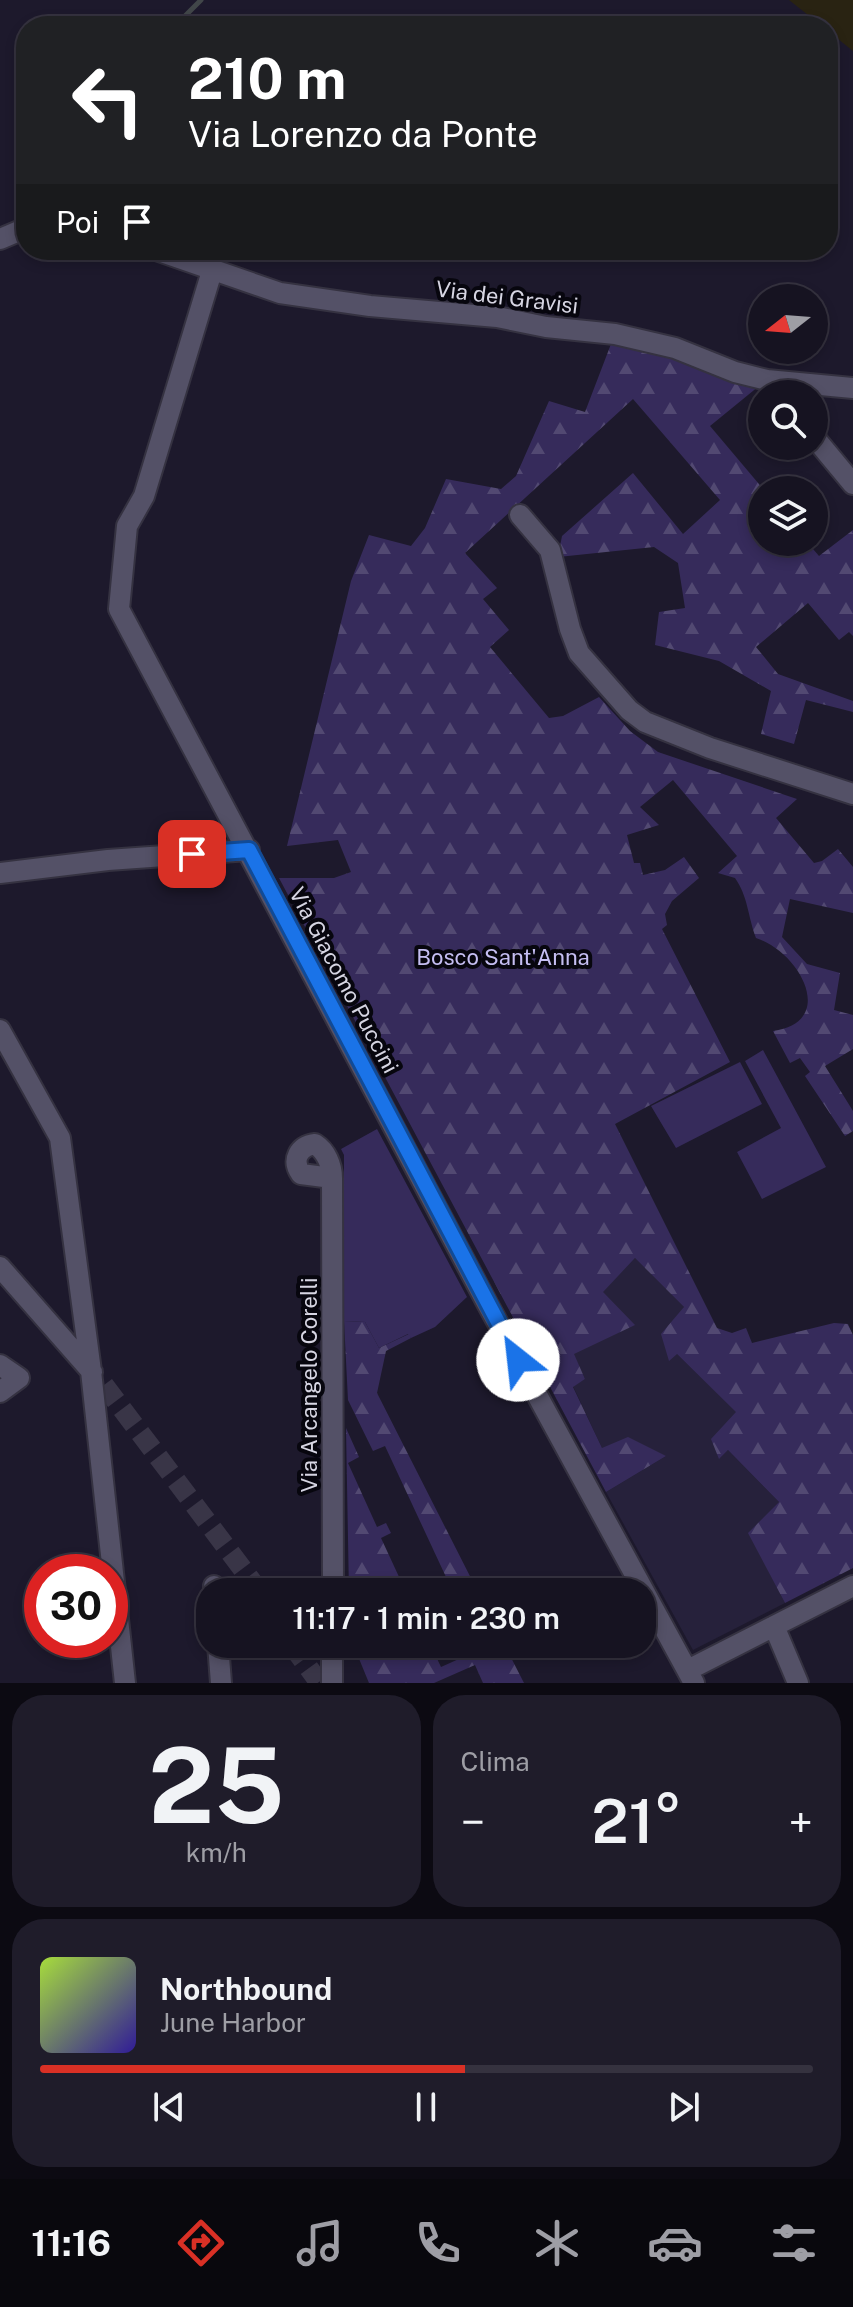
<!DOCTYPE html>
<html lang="it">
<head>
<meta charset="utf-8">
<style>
	:root { --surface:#161321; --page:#1f1c2a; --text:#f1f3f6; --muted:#9e9ea5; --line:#35323f; --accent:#d93025 }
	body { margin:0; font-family:"Public Sans",sans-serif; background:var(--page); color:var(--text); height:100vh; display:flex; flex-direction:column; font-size:30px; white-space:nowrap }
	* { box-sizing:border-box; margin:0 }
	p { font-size:26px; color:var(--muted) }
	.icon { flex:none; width:44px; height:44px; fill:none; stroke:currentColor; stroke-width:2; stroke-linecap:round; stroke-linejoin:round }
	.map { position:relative; height:1683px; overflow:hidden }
	.details { display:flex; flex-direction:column; gap:12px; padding:12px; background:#0c0a12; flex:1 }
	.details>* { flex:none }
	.guide { position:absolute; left:16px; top:16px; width:822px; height:244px; border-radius:32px; box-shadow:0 4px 12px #0003,0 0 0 2px var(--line); background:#202124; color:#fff; overflow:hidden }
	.needle { width:52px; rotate:253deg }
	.fabs { position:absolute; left:748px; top:284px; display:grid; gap:16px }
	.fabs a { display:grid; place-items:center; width:80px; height:80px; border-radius:50%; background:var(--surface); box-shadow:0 4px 12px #0003,0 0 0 2px var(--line); font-size:40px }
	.speed { position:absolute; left:24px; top:1554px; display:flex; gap:16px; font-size:40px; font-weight:700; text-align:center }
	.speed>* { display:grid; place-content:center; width:104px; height:104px; border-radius:50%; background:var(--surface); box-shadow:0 4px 12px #0003,0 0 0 2px var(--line); line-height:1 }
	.speed .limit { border:12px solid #d22; background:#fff; color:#111 }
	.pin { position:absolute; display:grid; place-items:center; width:68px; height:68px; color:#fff; margin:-34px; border-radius:16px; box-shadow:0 4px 12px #0006 }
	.me { position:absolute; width:88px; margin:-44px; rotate:331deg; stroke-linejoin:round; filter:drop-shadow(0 0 6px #0008) }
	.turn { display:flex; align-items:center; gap:28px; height:168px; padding:0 40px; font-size:36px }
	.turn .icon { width:104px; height:104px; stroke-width:2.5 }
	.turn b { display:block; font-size:56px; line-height:68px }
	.then { display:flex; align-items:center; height:76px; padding:0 40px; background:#0003; gap:16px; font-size:30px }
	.big { font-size:60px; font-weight:600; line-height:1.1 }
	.details .card { flex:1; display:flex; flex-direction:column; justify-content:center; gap:12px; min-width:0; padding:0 28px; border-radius:32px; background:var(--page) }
	.details .dial { align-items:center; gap:0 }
	.dial b { font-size:104px; line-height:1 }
	.song { display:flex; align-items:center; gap:24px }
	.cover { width:96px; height:96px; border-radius:12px; background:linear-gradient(135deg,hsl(80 70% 55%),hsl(250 70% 35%)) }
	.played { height:8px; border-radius:4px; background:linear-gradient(90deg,var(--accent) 55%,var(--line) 55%) }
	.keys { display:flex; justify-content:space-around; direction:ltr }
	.heat { display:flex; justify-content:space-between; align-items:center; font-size:44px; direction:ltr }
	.details .tiles { flex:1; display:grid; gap:12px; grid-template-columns:1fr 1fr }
	.card:last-child { grid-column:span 2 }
	.trip { position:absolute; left:196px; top:1578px; width:460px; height:80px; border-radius:32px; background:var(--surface); box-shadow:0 4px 12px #0003,0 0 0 2px var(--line); font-weight:600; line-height:80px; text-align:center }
	.menu { display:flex; height:128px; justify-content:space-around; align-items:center; background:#09080d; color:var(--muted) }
	.menu .icon { width:56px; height:56px }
	.menu .active { color:var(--accent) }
	.menu b { font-size:36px; color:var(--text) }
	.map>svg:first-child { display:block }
	.commercial { fill:#292312 }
	.built { fill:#26213b }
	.green { fill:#362b5b }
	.forest { fill:url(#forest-firs) }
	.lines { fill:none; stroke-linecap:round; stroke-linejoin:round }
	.stream { stroke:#414649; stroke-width:5 }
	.minor-tunnel { stroke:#393547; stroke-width:20; stroke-dasharray:20 10; stroke-linecap:butt }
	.minor-casing { stroke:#353241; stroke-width:24 }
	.minor { stroke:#545167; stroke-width:20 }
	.route-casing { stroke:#114b97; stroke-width:20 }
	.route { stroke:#1a73e8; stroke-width:14 }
	.labels { text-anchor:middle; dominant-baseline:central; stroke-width:8; stroke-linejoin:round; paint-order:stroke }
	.street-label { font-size:22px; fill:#d6d5e2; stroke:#07060e }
	.park-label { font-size:22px; fill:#c5bef2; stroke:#07060e }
</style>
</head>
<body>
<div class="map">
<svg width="853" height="1683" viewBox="0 0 853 1683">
	<defs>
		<pattern id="forest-firs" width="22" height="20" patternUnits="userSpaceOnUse" patternTransform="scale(2)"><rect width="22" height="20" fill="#362b5b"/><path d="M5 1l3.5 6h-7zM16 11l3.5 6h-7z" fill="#524972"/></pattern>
	</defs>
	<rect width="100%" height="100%" fill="#1d192c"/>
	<path class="commercial" d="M789,0H853V51L828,31V26H822Z"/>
	<path class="built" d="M635,1258L684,1307L669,1360L676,1353L737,1412L719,1459L728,1450L779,1502L749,1533L785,1603L693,1650L606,1492L666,1456L602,1448L573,1386L585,1379L573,1354L602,1292Z"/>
	<path class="green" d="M763,1050L826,1167L762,1199L737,1152L781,1128L745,1061Z
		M740,1062L762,1104L676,1148L651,1106Z
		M377,1129L467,1297L435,1327L411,1338L408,1334L379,1348L365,1322L344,1321V1155L341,1149Z"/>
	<path class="forest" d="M611,344L685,362L759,386L710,426L764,490L762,542H807L819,556L853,530V636L849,632L839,640L808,603L756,647L778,674L853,701V712L806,700L794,744L761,734L771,691L719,661L655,645L659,612L685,608L678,563L654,547L558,557L562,536L633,473L683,534L720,500L633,399L465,553L497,588L483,599L509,630L490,647L549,718L563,716L599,697L630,731L658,752L797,799L776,818L814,863L822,861L838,849L853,867V913L790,899L782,937L807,964L840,973L834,1010L853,1015V1049L825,1066L853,1111V1131L845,1136L805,1076L810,1072L800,1058L790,1063L773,1031C838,1022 800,952 756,938C748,917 748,896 735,878L718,873L737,856L673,780L640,807L659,825L627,835L634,863H640L643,875L665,870L684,857L699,878L672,901L665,914L667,925L662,929L730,1062L615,1124L717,1328L732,1333L746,1328L752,1343L834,1323L848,1324L853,1335V1568L785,1603L748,1533L779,1502L728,1450L719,1459L711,1439L736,1412L677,1354L669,1361L661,1334L684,1307L635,1258L603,1292L635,1325L574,1354L585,1379L573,1387L602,1448L628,1437L666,1456L606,1492L279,878H334L351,872L338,840L287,846L351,581L369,535L411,546L425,528L446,479L501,489L516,476L549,401L585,412Z
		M344,1321L365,1322L379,1348L409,1334L411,1338L386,1351L377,1393L478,1592H453L385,1446L373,1451L348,1400Z
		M346,1428L359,1457L348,1463L377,1527L386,1523L391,1533L381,1538L406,1592H349Z
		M353,1644H430L441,1667L479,1650L477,1644H504L524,1683H483L475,1665L434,1683H369Z"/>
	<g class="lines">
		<path class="stream" d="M175,26L201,0"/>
		<path class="minor-tunnel" d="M104,1385L260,1592
			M291,1644L319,1682"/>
		<defs>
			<path id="minor" d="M0,239L26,228
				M156,250L280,293L370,306L497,317L546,327L615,334L675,348L735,372L767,380L853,388
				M212,271L144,496L127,526L119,609L488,1305L694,1683
				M814,437L853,484
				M520,515L550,550L570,629L579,653L629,710L645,722L710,748L853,794
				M0,873L108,860L249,850
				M0,1030L60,1138L91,1371L125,1683
				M332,1178L301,1174C291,1160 299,1146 315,1144C326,1151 332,1165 332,1178L333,1592
				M0,1267L92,1372
				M0,1365L19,1378L0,1392
				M214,1586V1592
				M774,1626L798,1683
				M218,1644L221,1683
				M688,1670L853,1586
				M332,1683V1644"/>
		</defs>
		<use href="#minor" class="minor-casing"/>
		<use href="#minor" class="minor"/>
	</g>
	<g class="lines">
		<defs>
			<path id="route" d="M192,854L249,850L518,1360"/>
		</defs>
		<use href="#route" class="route-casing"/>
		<use href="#route" class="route"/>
	</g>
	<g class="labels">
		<g class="street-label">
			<text transform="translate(507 297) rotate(7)">Via dei Gravisi</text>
			<text transform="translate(344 980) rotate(62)">Via Giacomo Puccini</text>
			<text transform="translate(309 1385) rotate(-90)">Via Arcangelo Corelli</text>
		</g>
		<g class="park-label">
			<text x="503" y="957">Bosco Sant'Anna</text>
		</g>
	</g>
</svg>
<div class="fabs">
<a><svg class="needle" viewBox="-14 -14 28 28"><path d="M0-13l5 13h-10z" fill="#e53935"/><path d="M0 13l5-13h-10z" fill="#9e9ea5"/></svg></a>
<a><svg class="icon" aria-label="search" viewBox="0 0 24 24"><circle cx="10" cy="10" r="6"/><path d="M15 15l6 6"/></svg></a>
<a><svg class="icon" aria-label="layers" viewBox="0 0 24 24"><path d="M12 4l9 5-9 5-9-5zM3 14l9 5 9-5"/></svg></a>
</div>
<div class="speed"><div class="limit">30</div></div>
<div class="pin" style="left:192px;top:854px;background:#d93025"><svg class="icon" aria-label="arrive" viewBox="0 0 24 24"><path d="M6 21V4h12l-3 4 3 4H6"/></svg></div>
<svg class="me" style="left:518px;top:1360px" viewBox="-20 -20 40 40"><circle r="19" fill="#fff"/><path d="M0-13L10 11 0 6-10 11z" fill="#1a73e8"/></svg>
<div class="trip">11:17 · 1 min · 230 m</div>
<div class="guide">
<div class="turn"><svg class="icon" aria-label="left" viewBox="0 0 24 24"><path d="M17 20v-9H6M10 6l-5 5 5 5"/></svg><div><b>210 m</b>Via Lorenzo da Ponte</div></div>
<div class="then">Poi<svg class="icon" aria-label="arrive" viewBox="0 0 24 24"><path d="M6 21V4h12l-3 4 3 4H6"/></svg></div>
</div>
</div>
<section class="details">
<div class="tiles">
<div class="card dial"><b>25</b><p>km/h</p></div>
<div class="card"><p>Clima</p>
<div class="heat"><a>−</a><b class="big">21°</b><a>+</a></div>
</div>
<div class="card">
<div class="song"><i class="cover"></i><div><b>Northbound</b><p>June Harbor</p></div></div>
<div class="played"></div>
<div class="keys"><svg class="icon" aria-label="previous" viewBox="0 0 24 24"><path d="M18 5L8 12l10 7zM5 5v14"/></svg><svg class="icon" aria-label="pause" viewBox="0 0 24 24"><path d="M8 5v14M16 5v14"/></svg><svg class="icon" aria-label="next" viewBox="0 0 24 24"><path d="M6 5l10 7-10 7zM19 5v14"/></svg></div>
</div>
</div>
</section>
<nav class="menu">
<b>11:16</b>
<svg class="icon active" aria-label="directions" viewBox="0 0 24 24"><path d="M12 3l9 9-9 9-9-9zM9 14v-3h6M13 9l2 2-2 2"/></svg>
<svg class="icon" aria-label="music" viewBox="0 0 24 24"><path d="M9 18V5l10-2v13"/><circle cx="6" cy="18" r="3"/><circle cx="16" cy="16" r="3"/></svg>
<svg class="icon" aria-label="phone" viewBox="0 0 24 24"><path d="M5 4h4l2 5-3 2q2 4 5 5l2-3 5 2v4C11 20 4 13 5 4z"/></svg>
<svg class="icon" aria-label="climate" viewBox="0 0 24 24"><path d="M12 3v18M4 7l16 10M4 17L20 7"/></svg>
<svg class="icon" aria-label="car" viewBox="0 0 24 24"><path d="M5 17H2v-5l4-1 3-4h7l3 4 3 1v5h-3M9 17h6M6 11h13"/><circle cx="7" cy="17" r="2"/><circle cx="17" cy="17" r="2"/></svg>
<svg class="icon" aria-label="filters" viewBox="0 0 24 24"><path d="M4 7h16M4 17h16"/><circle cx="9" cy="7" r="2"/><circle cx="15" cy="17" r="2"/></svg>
</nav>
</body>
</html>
